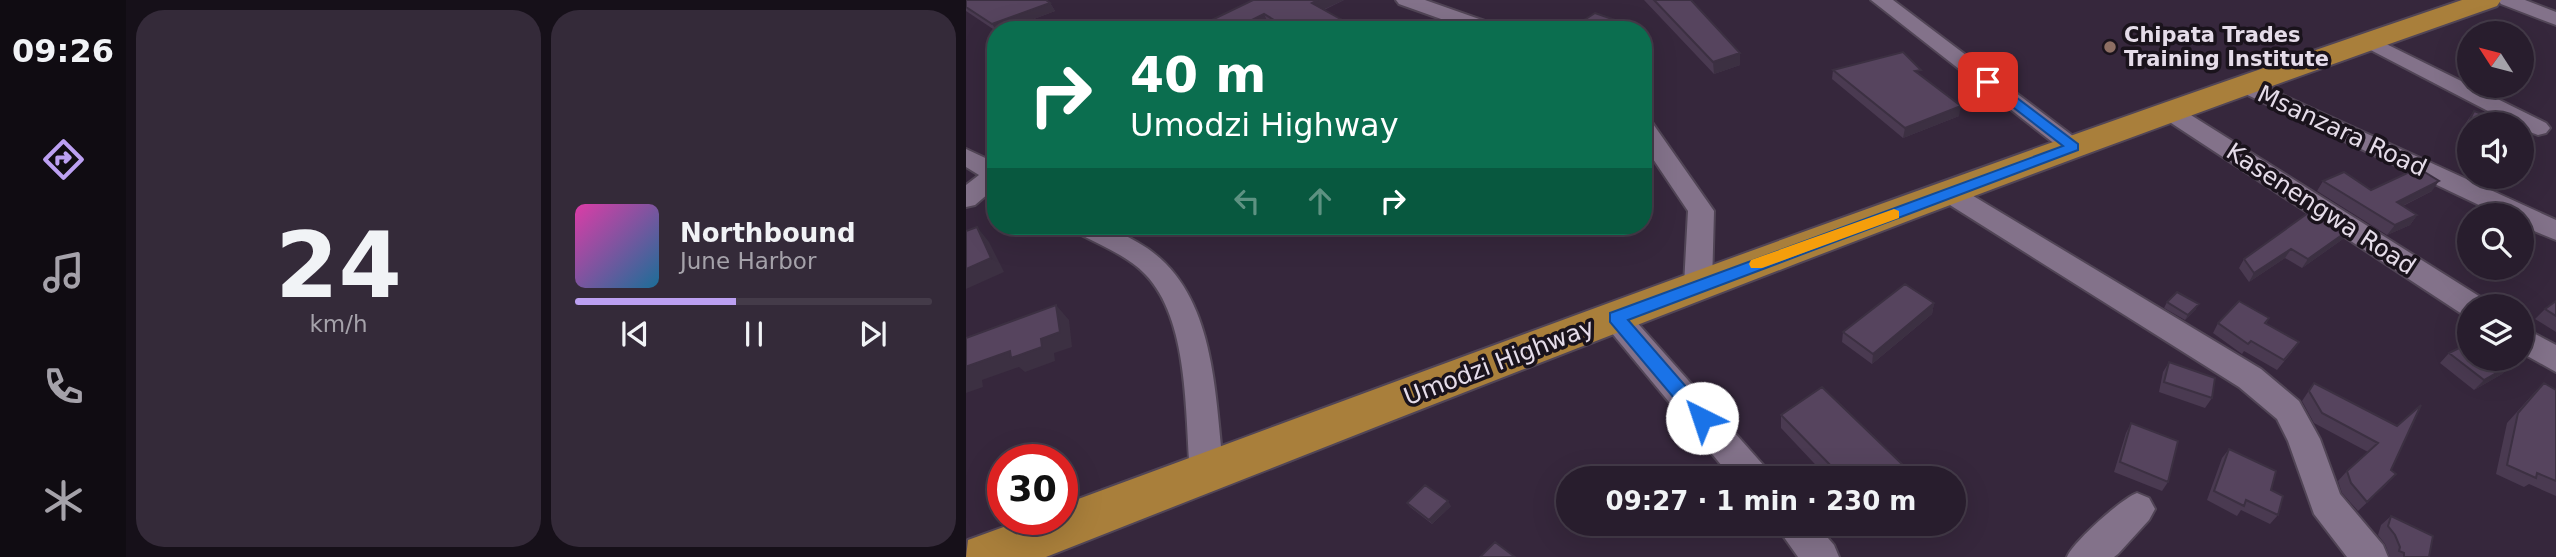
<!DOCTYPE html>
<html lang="en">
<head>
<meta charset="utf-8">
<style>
	:root { --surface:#281d2d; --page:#342a39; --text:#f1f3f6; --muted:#a5a2aa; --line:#443b49; --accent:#bca0f2 }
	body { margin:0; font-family:"DejaVu Sans",sans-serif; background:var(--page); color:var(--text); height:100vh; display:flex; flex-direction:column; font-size:26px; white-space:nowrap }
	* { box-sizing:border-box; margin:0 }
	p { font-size:23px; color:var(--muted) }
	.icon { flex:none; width:38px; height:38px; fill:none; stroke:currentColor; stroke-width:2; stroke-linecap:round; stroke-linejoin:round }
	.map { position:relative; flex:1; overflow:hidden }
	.side { display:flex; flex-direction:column; gap:10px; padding:10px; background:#161019; width:840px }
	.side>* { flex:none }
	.hud { position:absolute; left:21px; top:21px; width:665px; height:214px; border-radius:28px; box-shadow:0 7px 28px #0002,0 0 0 2px var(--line); background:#0b6e4f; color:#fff; overflow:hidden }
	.needle { width:46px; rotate:306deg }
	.fabs { position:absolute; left:1491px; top:21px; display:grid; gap:14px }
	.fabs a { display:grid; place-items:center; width:77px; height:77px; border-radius:50%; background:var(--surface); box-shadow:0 7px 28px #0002,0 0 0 2px var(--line); font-size:35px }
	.speed { position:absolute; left:21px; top:444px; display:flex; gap:14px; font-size:35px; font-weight:700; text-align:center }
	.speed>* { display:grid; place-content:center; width:91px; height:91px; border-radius:50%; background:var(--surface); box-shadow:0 7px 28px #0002,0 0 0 2px var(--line); line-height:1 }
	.speed .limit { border:10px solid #d22; background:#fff; color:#111 }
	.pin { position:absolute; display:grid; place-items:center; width:60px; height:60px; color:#fff; margin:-30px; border-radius:14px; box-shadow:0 4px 10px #0006 }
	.me { position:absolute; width:77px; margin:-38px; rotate:319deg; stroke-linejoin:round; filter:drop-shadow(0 0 5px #0008) }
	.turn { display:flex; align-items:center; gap:24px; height:147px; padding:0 28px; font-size:32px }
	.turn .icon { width:91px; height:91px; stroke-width:2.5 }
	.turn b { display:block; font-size:49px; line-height:60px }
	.lanes { display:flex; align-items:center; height:66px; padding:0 28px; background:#0003; justify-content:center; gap:35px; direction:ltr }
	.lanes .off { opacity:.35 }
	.side .card { flex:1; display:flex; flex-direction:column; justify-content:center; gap:10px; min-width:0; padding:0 24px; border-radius:28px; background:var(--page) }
	.side .dial { align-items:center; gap:0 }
	.dial b { font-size:91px; line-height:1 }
	.song { display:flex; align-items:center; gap:21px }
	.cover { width:84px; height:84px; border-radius:10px; background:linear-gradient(135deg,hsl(320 70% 55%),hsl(200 70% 35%)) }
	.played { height:7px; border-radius:4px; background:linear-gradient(90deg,var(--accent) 45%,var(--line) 45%) }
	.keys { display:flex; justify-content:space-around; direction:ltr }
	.side .tiles { flex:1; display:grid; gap:10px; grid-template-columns:repeat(2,1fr) }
	.trip { position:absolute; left:590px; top:466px; width:410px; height:70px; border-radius:35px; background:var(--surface); box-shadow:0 7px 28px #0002,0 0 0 2px var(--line); font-weight:700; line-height:70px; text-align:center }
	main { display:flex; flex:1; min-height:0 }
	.dock { display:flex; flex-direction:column; width:126px; justify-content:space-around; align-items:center; background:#100c12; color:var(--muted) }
	.dock .icon { width:49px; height:49px }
	.dock .on { color:var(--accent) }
	.dock b { font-size:32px; color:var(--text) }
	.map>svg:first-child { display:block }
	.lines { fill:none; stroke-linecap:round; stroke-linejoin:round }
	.street-casing { stroke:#514556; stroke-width:4 }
	.highway-casing { stroke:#514556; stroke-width:4 }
	.street { fill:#83728a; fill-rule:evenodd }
	.highway { fill:#a97f3b; fill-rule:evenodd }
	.wall { fill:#4a3a51 }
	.shaded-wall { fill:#3c3042 }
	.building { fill:#56445e; stroke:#3c3042; stroke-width:2 }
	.route { fill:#1a73e8; stroke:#114b97; stroke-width:2 }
	.slow { fill:#f59e0b }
	.education-dot { fill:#8d6e63; stroke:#1a131c; stroke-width:2.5 }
	.labels { text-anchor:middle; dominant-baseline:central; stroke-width:7; stroke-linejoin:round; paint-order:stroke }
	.far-poi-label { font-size:21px; font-weight:bold; fill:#e5dce9; stroke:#1a131c; text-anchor:start }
	.street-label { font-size:24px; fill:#e5dce9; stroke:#1a131c }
</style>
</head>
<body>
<main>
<nav class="dock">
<b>09:26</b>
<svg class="icon on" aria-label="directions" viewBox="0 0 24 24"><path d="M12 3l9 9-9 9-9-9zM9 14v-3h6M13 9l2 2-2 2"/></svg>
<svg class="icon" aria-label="music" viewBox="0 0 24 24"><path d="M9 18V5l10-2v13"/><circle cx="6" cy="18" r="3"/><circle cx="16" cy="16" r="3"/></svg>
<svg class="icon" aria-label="phone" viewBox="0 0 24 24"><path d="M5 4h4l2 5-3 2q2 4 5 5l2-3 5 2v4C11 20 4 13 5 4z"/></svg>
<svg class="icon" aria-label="climate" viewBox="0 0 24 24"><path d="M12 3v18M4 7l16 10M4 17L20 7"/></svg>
</nav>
<section class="side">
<div class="tiles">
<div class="card dial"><b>24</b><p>km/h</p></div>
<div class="card">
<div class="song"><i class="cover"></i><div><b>Northbound</b><p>June Harbor</p></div></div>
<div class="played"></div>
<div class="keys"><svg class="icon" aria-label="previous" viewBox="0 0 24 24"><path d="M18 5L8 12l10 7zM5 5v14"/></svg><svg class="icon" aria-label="pause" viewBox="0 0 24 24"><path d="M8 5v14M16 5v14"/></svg><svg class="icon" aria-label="next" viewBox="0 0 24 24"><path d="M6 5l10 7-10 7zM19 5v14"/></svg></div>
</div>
</div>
</section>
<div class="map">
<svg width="1590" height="557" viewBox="0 0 1590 557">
	<rect width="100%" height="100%" fill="#36273c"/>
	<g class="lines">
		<defs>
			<path id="street" d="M430,0H459L533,26L536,30H506L433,4Z
				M905,0H927L1115,142L1119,147L1115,152H1099Z
				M1532,0H1559L1590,12V25L1535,4Z
				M1402,35L1580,123L1584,128L1580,133L1572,135L1556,129V124H1547L1395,45L1392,41L1395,37Z
				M1277,77L1590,220V240L1556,226V215H1534L1269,89L1266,84L1269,79Z
				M1204,105L1212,107L1516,298L1520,306H1503V316L1496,314L1196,117L1193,112L1196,107Z
				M677,119L685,121L748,211L746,285L742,292L732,295L722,292L718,285L722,211L677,144Z
				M0,149L30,163V187L9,205L0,207V185L13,175L0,167Z
				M985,186L994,188L1295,369L1333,401L1354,439L1374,494L1417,545L1422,557H1381L1348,514L1322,441L1311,419L1273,387L976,200L972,194L976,188Z
				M106,226C132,225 148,229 171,242C251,286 248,392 258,472L253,483L241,487L229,483L224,472C219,413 223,319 179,274C161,255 133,245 110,232Z
				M650,307L660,310L799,467L804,478H766L640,326L635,318L640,310Z
				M1556,327L1590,345V372L1556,353Z
				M1171,493L1183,498L1189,509L1183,520L1152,554L1148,557H1101C1107,542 1155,499 1171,493Z
				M808,523H849L868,545L873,557H832Z"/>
			<path id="highway" d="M1496,0H1535L1531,6C1043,176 562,367 80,557H0L2,540L57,520H96V505C561,333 1026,159 1496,0Z"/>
		</defs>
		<use href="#street" class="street-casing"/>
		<use href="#highway" class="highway-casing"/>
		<use href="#street" class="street"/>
		<use href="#highway" class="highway"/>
	</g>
	<path class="wall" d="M0,0L84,3L89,11L39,30H30V31L0,11Z
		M287,0H378L358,10L394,30H312L303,25L292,30H225Z
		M678,0H725L774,53V65L748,74Z
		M867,70L955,75L993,116L937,138L866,79Z
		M1508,111L1503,124V144L1492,140L1501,121Z
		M1357,181L1405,190L1466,191L1437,206L1451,215L1444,225L1421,235L1351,191Z
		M1383,230L1377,239L1336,268L1319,258L1283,282L1273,268L1278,259Z
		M1590,301V332L1569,319L1579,309Z
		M1201,302L1230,309L1219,320L1198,308Z
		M968,303L966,314L906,364L876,342L877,332Z
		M1303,318L1300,324L1326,352L1311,370L1278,351L1276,354L1247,333L1252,323Z
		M1483,353L1503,359H1550L1536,374L1508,390L1474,363Z
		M1203,362L1246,398L1239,408L1193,392L1197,372Z
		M1348,383L1431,426L1425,470L1421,484L1392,511L1376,493L1372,481L1381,471L1402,452L1348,423L1336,401Z
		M1578,383L1590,390V496L1563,484L1558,487L1530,474L1541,423L1568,393Z
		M815,415L934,478H862L815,428Z
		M1165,423L1202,482L1196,491L1148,472L1160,433Z
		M1263,449L1305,490L1312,515L1304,524L1275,510L1271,516L1241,500L1256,458Z
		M441,503L485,506L466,524L444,507Z
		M1425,516L1463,557H1424L1419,544L1412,535L1415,525Z"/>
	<path class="shaded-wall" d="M352,0H378L350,13L346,3Z
		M84,3L89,11L39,30H30L26,24Z
		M298,14L303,25L292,30H266Z
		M774,53V65L748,74L747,62Z
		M995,106L993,116L937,138L939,128Z
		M1473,181L1466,191L1424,212L1431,202Z
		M1451,215L1444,225L1421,235L1429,225Z
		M11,227L23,242L38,272L0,289V269Z
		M1383,230L1377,239L1336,268L1342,259Z
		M1325,249L1319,258L1283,282L1288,273Z
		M968,303L966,314L906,364L907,354Z
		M1233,304L1230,309L1219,320L1222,315Z
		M90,305L103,320L106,347L88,353L89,361L59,372L53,367L16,380L17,387L0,393V373L2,366L75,339Z
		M1549,359H1550L1536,374L1508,390L1518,380Z
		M937,465L934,478H920Z
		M482,501L485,506L466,524L463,520Z"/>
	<path class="building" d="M0,0H80L84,3L26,24L0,7Z
		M287,0H352L346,3L394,30H325L298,14L266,30H225Z
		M688,0H725L774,53L747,62Z
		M629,13L669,27L666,30H610L606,28Z
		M937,52L955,70L949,71L995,106L939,128L867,70Z
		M1508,111L1533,120L1531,124H1503V131L1499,130Z
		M1452,168L1473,181L1431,202L1451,215L1429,225L1357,181L1378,172L1405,190Z
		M1349,208L1383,230L1342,259L1325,249L1288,273L1278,259Z
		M11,227L25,258L0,269V231Z
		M939,284L968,303L907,354L877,332Z
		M1211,292L1233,304L1222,315L1201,302Z
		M1273,301L1303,318L1299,323L1333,342L1318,360L1285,341L1282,344L1252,323Z
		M1590,301V316L1579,309Z
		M90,305L94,332L75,339L76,347L45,358L44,351L2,366V373H0V338Z
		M1503,343V359H1549L1543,362L1546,364L1518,380L1483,353Z
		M1203,362L1249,378L1246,398L1198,382Z
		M1348,383L1431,426L1455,405L1425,470L1430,474L1401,502L1385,483L1381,471L1412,443L1356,413L1343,391Z
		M1578,383L1590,390V481L1571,473L1570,478L1541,465L1552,413Z
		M856,387L937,465L920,478H877L815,415Z
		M1165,423L1212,441L1202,482L1154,462Z
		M1263,449L1310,471L1305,490L1317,496L1312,515L1280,500L1278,506L1248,491Z
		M459,485L482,501L463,520L441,503Z
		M1425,516L1467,536L1463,557H1438V553L1433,551L1434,547L1429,535L1422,526Z
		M529,542L549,557H514Z"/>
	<path class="route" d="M1017,79H1026L1112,144V150L662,320L742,412L745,418L742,423H729L644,322V313L1097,146L1017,84Z"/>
	<path class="slow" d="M928,209L933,211V218L796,268H785L783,264L785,260Z"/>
	<circle class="education-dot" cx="1144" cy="47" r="7"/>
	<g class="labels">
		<g class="far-poi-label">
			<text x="1158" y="35">Chipata Trades<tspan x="1158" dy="24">Training Institute</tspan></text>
		</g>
		<g class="street-label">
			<text transform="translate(1376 131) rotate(25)">Msanzara Road</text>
			<text transform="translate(1355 209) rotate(33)">Kasenengwa Road</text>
			<text transform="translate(533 362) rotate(-21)">Umodzi Highway</text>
		</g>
	</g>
</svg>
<div class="fabs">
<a><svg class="needle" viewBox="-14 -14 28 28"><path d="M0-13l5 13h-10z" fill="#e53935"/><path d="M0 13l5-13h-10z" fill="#a5a2aa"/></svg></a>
<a><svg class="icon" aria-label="sound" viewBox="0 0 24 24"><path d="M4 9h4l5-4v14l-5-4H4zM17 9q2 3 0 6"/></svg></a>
<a><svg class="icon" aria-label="search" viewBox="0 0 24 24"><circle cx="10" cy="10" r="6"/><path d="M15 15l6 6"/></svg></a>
<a><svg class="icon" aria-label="layers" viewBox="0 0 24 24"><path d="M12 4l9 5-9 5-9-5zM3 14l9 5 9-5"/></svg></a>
</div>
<div class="speed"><div class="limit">30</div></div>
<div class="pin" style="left:1022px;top:82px;background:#d93025"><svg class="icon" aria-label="arrive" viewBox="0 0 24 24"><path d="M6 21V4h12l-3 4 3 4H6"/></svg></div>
<svg class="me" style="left:736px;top:418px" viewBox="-20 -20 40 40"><circle r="19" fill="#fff"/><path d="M0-13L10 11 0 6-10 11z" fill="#1a73e8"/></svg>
<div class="trip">09:27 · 1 min · 230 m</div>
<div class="hud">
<div class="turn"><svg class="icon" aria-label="right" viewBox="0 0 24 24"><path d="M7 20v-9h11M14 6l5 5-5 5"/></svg><div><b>40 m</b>Umodzi Highway</div></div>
<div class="lanes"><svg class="icon off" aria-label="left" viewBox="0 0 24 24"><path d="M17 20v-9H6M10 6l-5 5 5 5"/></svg><svg class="icon off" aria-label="ahead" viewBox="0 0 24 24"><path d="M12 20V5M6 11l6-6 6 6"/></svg><svg class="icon" aria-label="right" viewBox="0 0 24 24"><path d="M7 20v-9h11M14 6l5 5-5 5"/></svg></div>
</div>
</div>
</main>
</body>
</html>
